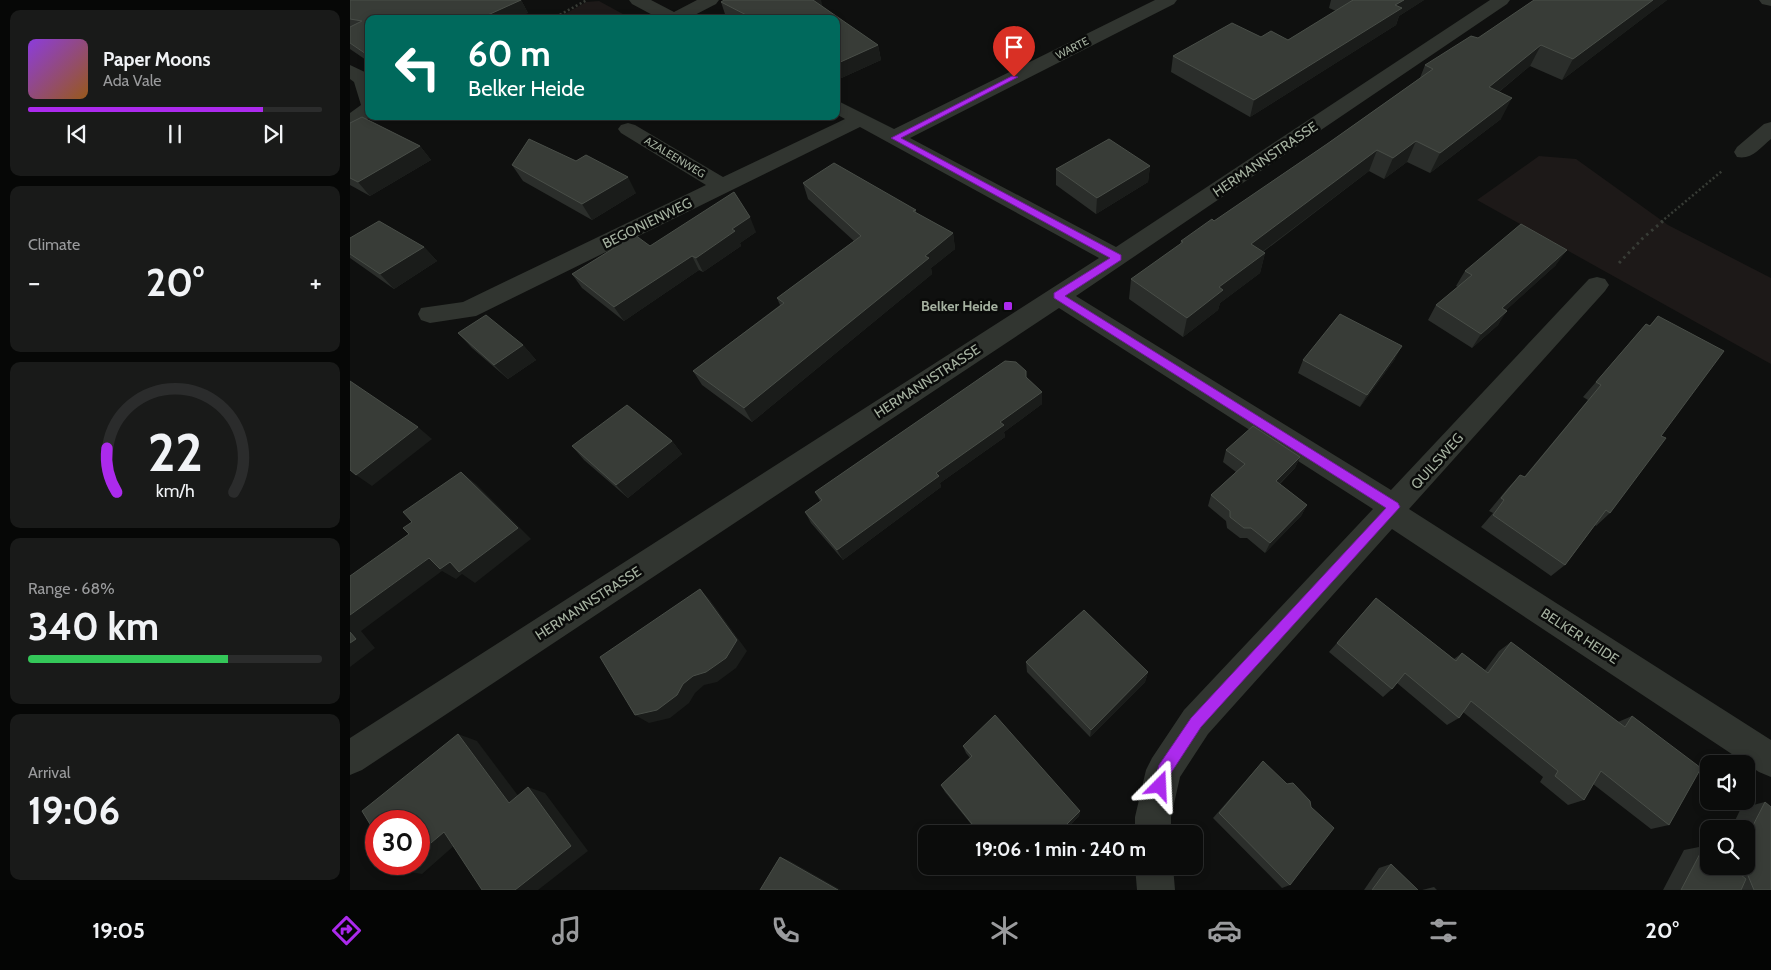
<!DOCTYPE html>
<html lang="en">
<head>
<meta charset="utf-8">
<style>
	:root { --surface:#0b0c0b; --page:#191a19; --text:#f1f3f6; --muted:#9a9b9d; --line:#2b2c2c; --accent:#ac2aed }
	body { margin:0; font-family:Cabin,sans-serif; background:var(--page); color:var(--text); height:100vh; display:flex; flex-direction:column; font-size:19px; white-space:nowrap }
	* { box-sizing:border-box; margin:0 }
	p { font-size:16px; color:var(--muted) }
	.icon { flex:none; width:28px; height:28px; fill:none; stroke:currentColor; stroke-width:2; stroke-linecap:round; stroke-linejoin:round }
	.map { position:relative; flex:1; overflow:hidden }
	.panel { display:flex; flex-direction:column; gap:10px; padding:10px; background:#060706; width:350px }
	.panel>* { flex:none }
	.guide { position:absolute; left:15px; top:15px; width:475px; height:105px; border-radius:10px; box-shadow:0 2px 8px #0003,0 0 0 1px var(--line); background:#00695c; color:#fff; overflow:hidden }
	.tools { position:absolute; left:1350px; top:755px; display:grid; gap:10px }
	.tools a { display:grid; place-items:center; width:55px; height:55px; border-radius:10px; background:var(--surface); box-shadow:0 2px 8px #0003,0 0 0 1px var(--line); font-size:25px }
	.speed { position:absolute; left:15px; top:810px; display:flex; gap:10px; font-size:25px; font-weight:700; text-align:center }
	.speed>* { display:grid; place-content:center; width:65px; height:65px; border-radius:50%; background:var(--surface); box-shadow:0 2px 8px #0003,0 0 0 1px var(--line); line-height:1 }
	.speed .limit { border:8px solid #d22; background:#fff; color:#111 }
	.pin { position:absolute; display:grid; place-items:center; width:42px; height:42px; color:#fff; margin:-51px -21px; border-radius:50% 50% 50% 0; rotate:-45deg; box-shadow:0 0 5px #0007 }
	.pin .icon { rotate:45deg }
	.me { position:absolute; width:55px; margin:-28px; rotate:21deg; stroke-linejoin:round; filter:drop-shadow(0 0 4px #0008) }
	.turn { display:flex; align-items:center; gap:18px; height:105px; padding:0 20px; font-size:22px }
	.turn .icon { width:65px; height:65px; stroke-width:2.5 }
	.turn b { display:block; font-size:35px; line-height:42px }
	.big { font-size:38px; font-weight:700; line-height:1.1 }
	.panel .widget { flex:1; display:flex; flex-direction:column; justify-content:center; gap:8px; min-width:0; padding:0 18px; border-radius:10px; background:var(--page) }
	.panel .dial { align-items:center; gap:0 }
	.dial svg { height:130px; overflow:visible; fill:none; stroke:var(--line); stroke-width:7; stroke-linecap:round; text-anchor:middle }
	.dial text { fill:var(--text); stroke:none }
	.song { display:flex; align-items:center; gap:15px }
	.cover { width:60px; height:60px; border-radius:8px; background:linear-gradient(135deg,hsl(270 70% 55%),hsl(30 70% 35%)) }
	.played { height:5px; border-radius:2px; background:linear-gradient(90deg,var(--accent) 80%,var(--line) 80%) }
	.keys { display:flex; justify-content:space-around; direction:ltr }
	.heat { display:flex; justify-content:space-between; align-items:center; font-size:28px; direction:ltr }
	.charge { height:8px; border-radius:4px; background:linear-gradient(90deg,#34c759 68%,var(--line) 0) }
	.trip { position:absolute; left:568px; top:825px; width:285px; height:50px; border-radius:10px; background:var(--surface); box-shadow:0 2px 8px #0003,0 0 0 1px var(--line); font-weight:700; line-height:50px; text-align:center }
	.tab-bar { display:flex; height:80px; justify-content:space-around; align-items:center; background:#040504; color:var(--muted) }
	.tab-bar .icon { width:35px; height:35px }
	.tab-bar .on { color:var(--accent) }
	.tab-bar b { font-size:22px; color:var(--text) }
	main { display:flex; flex:1; min-height:0 }
	.map>svg:first-child { display:block }
	.green { fill:#1d1918 }
	.lines { fill:none; stroke-linecap:round; stroke-linejoin:round }
	.path-far1 { stroke:#383c36; stroke-width:2.5; stroke-dasharray:2 2.5; stroke-linecap:butt }
	.path { stroke:#383c36; stroke-width:3; stroke-dasharray:2.5 4; stroke-linecap:butt }
	.minor { fill:#313530; fill-rule:evenodd }
	.wall { fill:#2b2e2b }
	.shaded-wall { fill:#1a1c1a }
	.building { fill:#383c37; stroke:#494e48 }
	.route { fill:#ac2aed; stroke:#701b9a }
	.poi-dot { fill:#ac2aed; stroke:#0a0b0a; stroke-width:2 }
	.labels { text-anchor:middle; dominant-baseline:central; stroke-width:5; stroke-linejoin:round; paint-order:stroke }
	.far-street-label { font-size:11px; fill:#a5b1a0; stroke:#0a0b0a }
	.street-label { font-size:14px; fill:#a5b1a0; stroke:#0a0b0a }
	.poi-label { font-size:14px; font-weight:bold; fill:#a5b1a0; stroke:#0a0b0a; text-anchor:end }
</style>
</head>
<body>
<main>
<section class="panel">
<div class="widget">
<div class="song"><i class="cover"></i><div><b>Paper Moons</b><p>Ada Vale</p></div></div>
<div class="played"></div>
<div class="keys"><svg class="icon" aria-label="previous" viewBox="0 0 24 24"><path d="M18 5L8 12l10 7zM5 5v14"/></svg><svg class="icon" aria-label="pause" viewBox="0 0 24 24"><path d="M8 5v14M16 5v14"/></svg><svg class="icon" aria-label="next" viewBox="0 0 24 24"><path d="M6 5l10 7-10 7zM19 5v14"/></svg></div>
</div>
<div class="widget"><p>Climate</p>
<div class="heat"><a>−</a><b class="big">20°</b><a>+</a></div>
</div>
<div class="widget dial"><svg viewBox="0 0 100 80">
<path d="M14 69A42 42 0 1 1 86 69"/>
<path d="M14 69A42 42 0 0 1 8 42" stroke="#ac2aed"/>
<text x="50" y="56" font-size="32" font-weight="700">22</text>
<text x="50" y="72" font-size="11">km/h</text>
</svg></div>
<div class="widget"><p>Range · 68%</p><b class="big">340 km</b><div class="charge"></div></div>
<div class="widget"><p>Arrival</p><b class="big">19:06</b></div>
</section>
<div class="map">
<svg width="1421" height="890" viewBox="0 0 1421 890">
	<rect width="100%" height="100%" fill="#0f100f"/>
	<path class="green" d="M249,1L282,19H206L236,2Z
		M1189,156L1226,159L1318,225L1421,278V364L1127,200Z"/>
	<g class="lines">
		<path class="path-far1" d="M202,19L237,0
			M1311,222L1372,171"/>
		<path class="path" d="M1269,263L1293,238L1313,221"/>
		<path class="minor" d="M279,0H301L324,12L347,0H369L366,4L337,19H310L282,4Z
			M805,0H827L824,4L560,138L766,247L1140,0H1160L1157,4L726,296L1041,490L1239,279L1247,277L1255,279L1259,285L1255,291L1059,509L1421,740V777L1409,772L1042,529L858,734L830,777L821,817V834H785V817L796,770L802,758L834,710L1023,509L709,308L12,770L0,775V738L749,258L510,127L126,316L80,323L71,320L68,314L71,308L113,302L356,185L271,133L268,129L271,125L278,123L285,125L373,177L495,119L486,114V100L544,129Z
			M1409,0H1421V6L1412,4Z
			M0,65L19,74V116H21L7,127L0,129V113L11,105L4,82L0,79Z
			M1421,122V139C1410,148 1402,160 1387,157L1384,152L1387,147L1414,124Z
			M785,866H823L825,890H787Z"/>
	</g>
	<path class="wall" d="M0,0H171L178,13L19,19V62L0,49Z
		M981,0H1074L1049,16L1046,25L900,117L821,72L823,56L911,37L938,40L986,11L979,8Z
		M1184,0H1317L1212,80L1180,66L1149,92L1151,119L1080,173L1057,162L1034,179L1019,171L913,252L915,253L910,273L870,303L868,310L833,337L779,299L781,279L830,245L831,241L864,221L977,144L1070,78L1075,65L1128,38Z
		M371,2L473,7L528,45L531,60L487,80L486,79V19H380L376,17Z
		M0,123L70,146L81,160L20,196L0,185Z
		M162,165L286,193L242,220L173,181Z
		M800,166L798,182L746,214L706,185V169Z
		M453,183L566,210V213L603,233L605,249L581,268L582,274L402,422L352,385L343,371L430,305L427,298L504,241L458,199Z
		M406,232L390,243L391,246L353,272L349,270L274,321L232,288L222,274L300,246Z
		M0,238L74,247L87,261L44,289L0,258Z
		M1206,265L1156,310L1148,325L1122,348L1078,320L1086,305L1108,287L1106,286L1115,271Z
		M1308,316L1311,436L1260,513L1246,526L1245,525L1215,565L1201,576L1131,527L1143,513L1139,511L1158,488L1170,475L1174,477L1238,400L1233,397L1296,324L1299,326Z
		M108,333L173,345L186,360L158,379L122,348Z
		M1045,359L1010,407L948,373L953,360Z
		M677,378L692,392V404L654,432L655,437L590,483L591,487L493,560L461,523L455,512L470,501L465,492Z
		M322,441L332,454L278,498L234,460L222,446Z
		M876,450L950,457L945,468L930,484L957,505L951,516L915,553L897,538H890L877,528L876,521L858,506L861,495L886,472L873,462Z
		M1026,598L1104,659L1112,653L1135,670L1149,651L1161,642L1268,722L1282,716L1319,825L1301,829L1243,784L1234,800L1218,805L1190,782L1193,777L1113,712L1109,718L1097,725L1047,683L1042,689L1033,697L979,652Z
		M676,662L798,672L795,682L740,737L677,672Z
		M613,746L730,811L729,816L712,834H629L595,792L591,785L620,758L616,753Z
		M913,761L940,885L932,888L863,818Z
		M1415,802L1421,890H1313L1334,850L1354,846L1359,866H1396V829H1381L1391,808Z
		M1041,864L1068,890H1014L1029,868Z
		M1084,887L1087,890H1072Z"/>
	<path class="shaded-wall" d="M171,0L178,13L166,19H129Z
		M461,0H471L473,8Z
		M1054,0H1074L1049,16L1046,25L900,117L904,100Z
		M1303,0H1317L1212,80L1223,59Z
		M528,45L531,60L487,80L486,77V64Z
		M1191,45L1180,66L1129,108L1139,87Z
		M1162,98L1151,119L1080,173L1090,153Z
		M1066,141L1057,162L1034,179L1043,158Z
		M70,146L81,160L20,196L8,182Z
		M1027,150L1019,171L896,264L901,244Z
		M800,166L798,182L746,214L747,198Z
		M278,177L286,193L242,220L232,204Z
		M400,217L406,232L390,243L391,246L353,272L346,258L382,229Z
		M603,233L605,249L581,268L582,274L402,422L394,408L575,256Z
		M74,247L87,261L44,289L30,274Z
		M1217,250L1206,265L1143,322L1152,308Z
		M915,253L910,273L870,303L868,310L833,337L837,318L869,287Z
		M342,256L349,270L274,321L264,307Z
		M1157,311L1148,325L1122,348L1131,334Z
		M173,345L186,360L158,379L144,365Z
		M1052,346L1045,359L1010,407L1017,395Z
		M692,392V404L654,432L655,437L590,483L591,487L493,560L487,550L586,473L650,422Z
		M68,427L82,439L22,486L6,475Z
		M322,441L332,454L278,498L266,485Z
		M950,457L945,468L921,492L926,481Z
		M111,472L126,484L181,539L125,583L112,574L106,579L92,571L11,631L25,648L0,667V615L79,558L100,562Z
		M957,505L951,516L915,553L920,543Z
		M350,589L360,600L397,651L386,668L367,682L354,685L345,693L339,703L320,718L299,723L285,715Z
		M798,672L795,682L740,737L741,730Z
		M108,734L127,741L178,809L159,803Z
		M178,787L195,793L238,851L188,890H165Z
		M730,811L729,816L712,834H707Z
		M94,832L115,836L72,874L49,870L56,864H69V853Z
		M430,857L440,861L491,890H488Z"/>
	<path class="building" d="M0,0H171L129,19H19V56L0,43V27L12,21L0,19Z
		M374,0H463L528,45L486,64V19H404L371,2Z
		M1002,0H1054L1045,5L1052,8L904,100L823,56L882,23L911,37L921,31L938,40L1003,0Z
		M1184,0H1303L1223,59L1191,45L1139,87L1162,98L1090,153L1066,141L1043,158L1027,150L901,244L915,253L869,287L873,290L837,318L781,279L833,242L831,241L862,219L864,221L977,144L1083,69L1075,65L1121,36L1128,38Z
		M12,117L70,146L8,182L0,178V123Z
		M179,139L226,161L236,155L278,177L232,204L162,165Z
		M759,139L800,166L747,198L706,169Z
		M484,163L566,210L563,211L603,233L575,256L579,258L394,408L343,371L434,303L427,298L511,236L453,183Z
		M384,192L400,217L382,229L385,231L346,258L342,256L264,307L222,274L285,235L300,246Z
		M29,221L74,247L30,274L0,254V238Z
		M1171,224L1217,250L1152,308L1157,311L1131,334L1086,305L1122,275L1115,271Z
		M990,314L1052,346L1017,395L953,360Z
		M136,315L173,345L144,365L108,333Z
		M1308,316L1374,351L1311,436L1316,438L1260,513L1256,510L1215,565L1143,515L1154,500L1151,498L1170,475L1175,477L1251,385L1246,382L1296,324L1300,326Z
		M655,361L666,362L676,371V377L692,392L650,422L654,425L586,473L589,476L487,550L455,512L472,500L465,492Z
		M0,381L68,427L6,475L0,470Z
		M277,405L322,441L266,485L222,446Z
		M903,426L950,457L926,481L957,505L920,543L901,528H894L880,517V511L861,495L895,464L876,450Z
		M111,472L168,528L109,572L100,562L90,569L79,558L0,615V576L59,534L53,528L62,522L53,512Z
		M350,589L387,640L376,658L356,672L343,676L333,684L327,695L307,710L285,715L250,657Z
		M1026,598L1106,661L1112,653L1138,673L1161,642L1275,727L1282,716L1351,768L1319,825L1251,771L1234,800L1205,776L1208,771L1121,701L1109,718L1055,673L1042,689L987,643Z
		M734,610L798,672L741,730L676,662Z
		M0,632L6,639L0,643Z
		M645,715L730,811L707,834H688L687,833L686,834H630L591,785L622,756L613,746Z
		M108,734L159,803L178,787L221,846L165,890H132L94,832L69,853V821H26V834L12,811Z
		M913,761L937,784L943,783L960,801L961,807L984,828L940,885L869,813Z
		M1415,802L1421,807V890H1404L1394,866H1396V839Z
		M1354,846L1359,850V866H1380L1396,879L1391,890H1331Z
		M430,857L488,890H410Z
		M45,864H56L49,870Z
		M1041,864L1068,890H1022Z"/>
	<path class="route" d="M662,76L668,77L551,138L771,255V260L715,296L1048,503L1050,507L851,727L821,773L816,791L810,793L805,791L803,786L809,765L841,718L1036,508L704,298V293L760,258L541,138Z"/>
	<rect class="poi-dot" x="653" y="301" width="10" height="10" rx="2.5"/>
	<g class="labels">
		<g class="far-street-label">
			<text transform="translate(722 48) rotate(-27)">WARTE</text>
			<text transform="translate(325 157) rotate(31)">AZALEENWEG</text>
		</g>
		<g class="street-label">
			<text transform="translate(915 159) rotate(-34)">HERMANNSTRASSE</text>
			<text transform="translate(297 223) rotate(-26)">BEGONIENWEG</text>
			<text transform="translate(577 381) rotate(-33)">HERMANNSTRASSE</text>
			<text transform="translate(1087 461) rotate(-48)">QUILSWEG</text>
			<text transform="translate(238 603) rotate(-33)">HERMANNSTRASSE</text>
			<text transform="translate(1230 636) rotate(33)">BELKER HEIDE</text>
		</g>
		<g class="poi-label">
			<text x="648" y="306">Belker Heide</text>
		</g>
	</g>
</svg>
<div class="tools">
<a><svg class="icon" aria-label="sound" viewBox="0 0 24 24"><path d="M4 9h4l5-4v14l-5-4H4zM17 9q2 3 0 6"/></svg></a>
<a><svg class="icon" aria-label="search" viewBox="0 0 24 24"><circle cx="10" cy="10" r="6"/><path d="M15 15l6 6"/></svg></a>
</div>
<div class="speed"><div class="limit">30</div></div>
<div class="pin" style="left:664px;top:77px;background:#d93025"><svg class="icon" aria-label="arrive" viewBox="0 0 24 24"><path d="M6 21V4h12l-3 4 3 4H6"/></svg></div>
<svg class="me" style="left:810px;top:786px" viewBox="-20 -20 40 40"><path d="M0-17L14 15 0 8-14 15z" fill="#ac2aed" stroke="#fff" stroke-width="4"/></svg>
<div class="trip">19:06 · 1 min · 240 m</div>
<div class="guide">
<div class="turn"><svg class="icon" aria-label="left" viewBox="0 0 24 24"><path d="M17 20v-9H6M10 6l-5 5 5 5"/></svg><div><b>60 m</b>Belker Heide</div></div>
</div>
</div>
</main>
<nav class="tab-bar">
<b>19:05</b>
<svg class="icon on" aria-label="directions" viewBox="0 0 24 24"><path d="M12 3l9 9-9 9-9-9zM9 14v-3h6M13 9l2 2-2 2"/></svg>
<svg class="icon" aria-label="music" viewBox="0 0 24 24"><path d="M9 18V5l10-2v13"/><circle cx="6" cy="18" r="3"/><circle cx="16" cy="16" r="3"/></svg>
<svg class="icon" aria-label="phone" viewBox="0 0 24 24"><path d="M5 4h4l2 5-3 2q2 4 5 5l2-3 5 2v4C11 20 4 13 5 4z"/></svg>
<svg class="icon" aria-label="climate" viewBox="0 0 24 24"><path d="M12 3v18M4 7l16 10M4 17L20 7"/></svg>
<svg class="icon" aria-label="car" viewBox="0 0 24 24"><path d="M5 17H2v-5l4-1 3-4h7l3 4 3 1v5h-3M9 17h6M6 11h13"/><circle cx="7" cy="17" r="2"/><circle cx="17" cy="17" r="2"/></svg>
<svg class="icon" aria-label="filters" viewBox="0 0 24 24"><path d="M4 7h16M4 17h16"/><circle cx="9" cy="7" r="2"/><circle cx="15" cy="17" r="2"/></svg>
<b>20°</b>
</nav>
</body>
</html>
